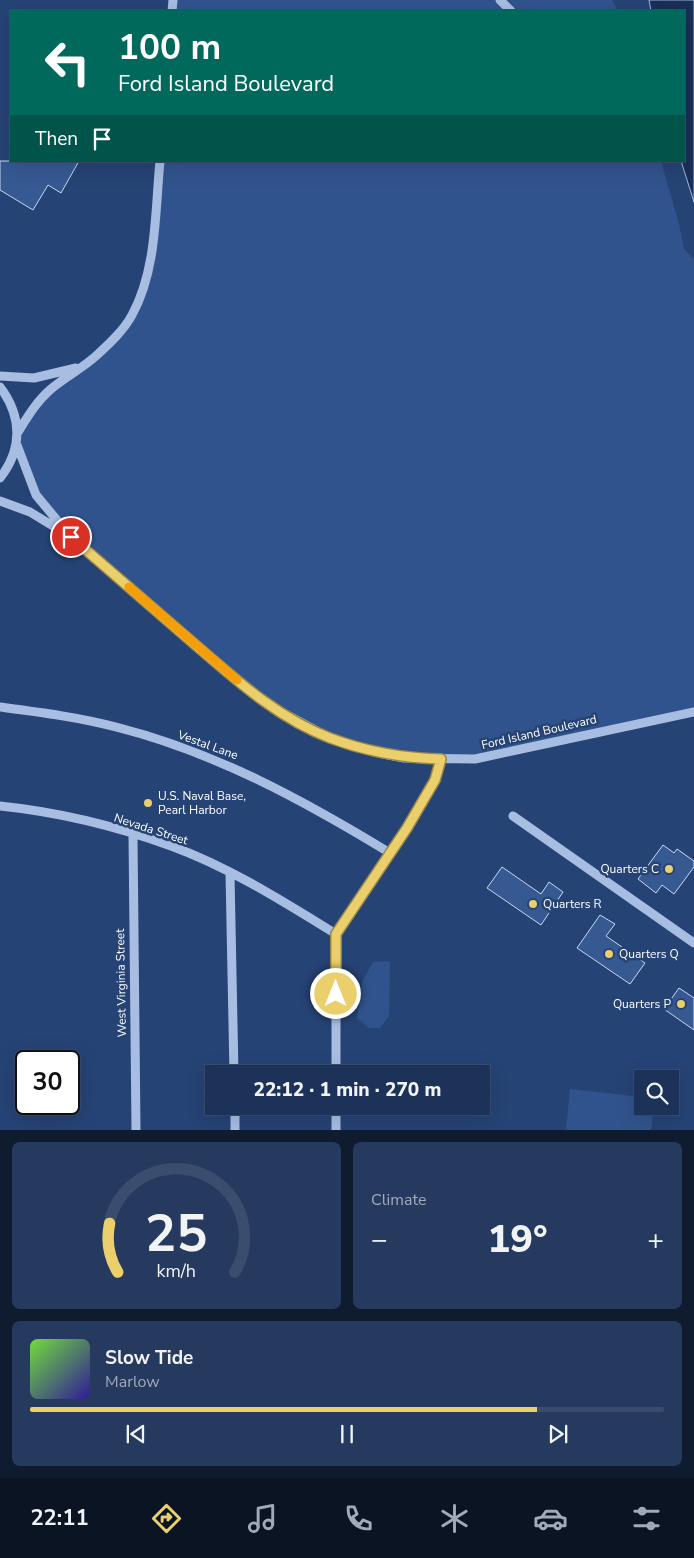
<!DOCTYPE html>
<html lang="en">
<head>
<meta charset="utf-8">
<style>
	:root { --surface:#1c3258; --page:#253a5e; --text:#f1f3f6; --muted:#a0aaba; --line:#3a4d6e; --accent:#eacf6c }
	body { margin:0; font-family:"Nunito Sans",sans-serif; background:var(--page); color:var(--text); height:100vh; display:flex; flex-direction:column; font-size:19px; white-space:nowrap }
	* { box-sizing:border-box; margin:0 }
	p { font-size:16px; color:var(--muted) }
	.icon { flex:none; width:28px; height:28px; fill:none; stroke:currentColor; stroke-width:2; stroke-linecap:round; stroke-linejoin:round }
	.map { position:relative; height:1130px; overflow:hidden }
	.panel { display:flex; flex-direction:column; gap:12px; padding:12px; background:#0f1c30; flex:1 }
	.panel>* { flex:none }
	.top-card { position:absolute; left:10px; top:10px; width:675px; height:152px; border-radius:0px; box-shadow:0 5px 20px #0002,0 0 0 1px var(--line); background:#00695c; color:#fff; overflow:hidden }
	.controls { position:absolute; left:634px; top:1070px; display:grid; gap:10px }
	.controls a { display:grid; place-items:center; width:45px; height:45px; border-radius:0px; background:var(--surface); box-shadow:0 5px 20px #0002,0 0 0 1px var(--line); font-size:25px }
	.speed { position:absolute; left:15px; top:1050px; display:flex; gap:10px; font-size:25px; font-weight:700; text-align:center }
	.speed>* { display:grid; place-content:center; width:65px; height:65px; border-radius:50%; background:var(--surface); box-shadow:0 5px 20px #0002,0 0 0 1px var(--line); line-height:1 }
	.speed .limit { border:2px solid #111; border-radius:8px; background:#fff; color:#111 }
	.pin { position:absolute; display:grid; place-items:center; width:42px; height:42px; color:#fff; margin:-21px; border:2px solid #fff; border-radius:50%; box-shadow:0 1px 5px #0007 }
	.me { position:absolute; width:55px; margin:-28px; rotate:0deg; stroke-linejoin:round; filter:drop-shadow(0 0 4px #0008) }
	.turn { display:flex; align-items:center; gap:18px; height:105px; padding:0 25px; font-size:22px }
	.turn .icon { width:65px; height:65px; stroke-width:2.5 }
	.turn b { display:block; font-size:35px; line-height:42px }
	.then { display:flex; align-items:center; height:48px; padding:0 25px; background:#0003; gap:10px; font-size:19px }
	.big { font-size:38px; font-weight:800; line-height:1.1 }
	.panel .card { flex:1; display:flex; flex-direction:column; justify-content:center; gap:8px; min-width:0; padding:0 18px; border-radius:8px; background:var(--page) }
	.panel .dial { align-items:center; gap:0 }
	.dial svg { height:130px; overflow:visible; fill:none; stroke:var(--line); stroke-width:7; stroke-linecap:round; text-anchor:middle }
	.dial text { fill:var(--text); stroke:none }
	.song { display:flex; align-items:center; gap:15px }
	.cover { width:60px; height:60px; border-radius:8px; background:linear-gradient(135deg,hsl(100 70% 55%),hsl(250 70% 35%)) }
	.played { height:5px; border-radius:2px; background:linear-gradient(90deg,var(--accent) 80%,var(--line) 80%) }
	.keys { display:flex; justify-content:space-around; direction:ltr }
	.heat { display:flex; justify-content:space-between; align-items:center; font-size:28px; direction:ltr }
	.panel .tiles { flex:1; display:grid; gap:12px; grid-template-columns:1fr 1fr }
	.card:last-child { grid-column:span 2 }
	.trip { position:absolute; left:205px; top:1065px; width:285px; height:50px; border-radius:0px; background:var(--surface); box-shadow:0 5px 20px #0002,0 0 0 1px var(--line); font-weight:800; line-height:50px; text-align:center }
	.menu { display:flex; height:80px; justify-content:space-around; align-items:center; background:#0b1423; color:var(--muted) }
	.menu .icon { width:35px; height:35px }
	.menu .active { color:var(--accent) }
	.menu b { font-size:22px; color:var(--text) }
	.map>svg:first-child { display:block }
	.green { fill:#31538d }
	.water { fill:#1a2f56; stroke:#9bb7e2 }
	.building { fill:#365992; stroke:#c9d8f2 }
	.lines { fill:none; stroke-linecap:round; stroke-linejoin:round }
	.minor { stroke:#a7bde2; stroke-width:9 }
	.route-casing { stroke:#988746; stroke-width:12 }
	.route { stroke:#eacf6c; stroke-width:9 }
	.slow { stroke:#f59e0b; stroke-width:9 }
	.poi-dot { fill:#eacf6c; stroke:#264375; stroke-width:2 }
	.labels { text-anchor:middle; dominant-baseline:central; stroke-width:5; stroke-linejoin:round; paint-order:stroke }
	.street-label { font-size:12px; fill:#fff; stroke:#264375 }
	.poi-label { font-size:12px; fill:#fff; stroke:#264375; text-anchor:start }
</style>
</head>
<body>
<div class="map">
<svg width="694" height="1131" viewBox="0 0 694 1131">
	<rect width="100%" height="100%" fill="#264375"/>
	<path class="green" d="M173,0H612L618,11H172Z
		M160,161H661L679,224L684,249L694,259V712L497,755L441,759L357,747L276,709L71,537L36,495L26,471L18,432L32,409L81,366L132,316L150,263Z
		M390,961L389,1016L380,1028H369L357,1018L362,982L373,962Z
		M570,1089L642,1097V1106H654L651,1130H566Z"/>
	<path class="water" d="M649,0H694V202L681,161H684V11H651Z"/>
	<path class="building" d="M0,161H79L61,193L48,185L33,210L0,190Z
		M663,845L674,853L677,849L694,861V867L674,894L662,885L656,893L638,879Z
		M502,867L541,894L549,882L563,892L541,925L487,888Z
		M600,915L615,924L606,936L645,963L630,984L577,948Z
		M679,988L694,998V1030L664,1009Z"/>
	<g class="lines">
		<path class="minor" d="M500,0L511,11
			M172,11L173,0
			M0,376L34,378L76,368
			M0,387C22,416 23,449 0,478
			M18,432C28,416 37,401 51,389C65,377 83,368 97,355C110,343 124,330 132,315C157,270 155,211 160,161
			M17,445L36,495L66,531
			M0,501L30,512L71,537L246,688L276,709L330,738L378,753L404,758L475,759L694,712
			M0,707C38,712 78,717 116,727C215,752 303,800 390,853
			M0,806C58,812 116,826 171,846C229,867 284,902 336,934
			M513,816L694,943
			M133,835L136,1131
			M230,874L234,1074
			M336,1074V934L407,828L435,780L441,759
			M235,1106V1131
			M336,1106V1131"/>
	</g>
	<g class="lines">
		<defs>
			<path id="route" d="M71,537C111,572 151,606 191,641C234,678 277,718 330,738C367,752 402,758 441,759L435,780L407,828L336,934V994"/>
		</defs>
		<use href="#route" class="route-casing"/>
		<use href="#route" class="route"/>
		<path class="slow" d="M129,587L237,680"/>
	</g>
	<g class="poi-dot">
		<circle cx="148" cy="803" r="5"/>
		<circle cx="669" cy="869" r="5"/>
		<circle cx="533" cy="904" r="5"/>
		<circle cx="609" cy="954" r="5"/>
		<circle cx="681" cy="1004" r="5"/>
	</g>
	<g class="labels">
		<g class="street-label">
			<text transform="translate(539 732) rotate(-13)">Ford Island Boulevard</text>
			<text transform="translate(208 745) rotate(20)">Vestal Lane</text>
			<text transform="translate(151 829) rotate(18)">Nevada Street</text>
			<text transform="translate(121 983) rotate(-91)">West Virginia Street</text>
		</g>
		<g class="poi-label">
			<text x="158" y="796">U.S. Naval Base,<tspan x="158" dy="14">Pearl Harbor</tspan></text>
			<text x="659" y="869" text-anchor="end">Quarters C</text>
			<text x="543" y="904">Quarters R</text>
			<text x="619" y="954">Quarters Q</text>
			<text x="671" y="1004" text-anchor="end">Quarters P</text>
		</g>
	</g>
</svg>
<div class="controls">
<a><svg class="icon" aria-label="search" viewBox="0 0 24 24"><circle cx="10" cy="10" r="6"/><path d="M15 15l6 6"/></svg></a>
</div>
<div class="speed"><div class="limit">30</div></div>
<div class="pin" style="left:71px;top:537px;background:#d93025"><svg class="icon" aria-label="arrive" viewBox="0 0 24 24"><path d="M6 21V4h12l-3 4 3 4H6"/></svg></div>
<svg class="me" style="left:336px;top:994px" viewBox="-20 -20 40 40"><circle r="17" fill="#eacf6c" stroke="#fff" stroke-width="3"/><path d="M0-11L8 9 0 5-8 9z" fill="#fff"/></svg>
<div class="trip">22:12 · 1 min · 270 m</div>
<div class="top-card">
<div class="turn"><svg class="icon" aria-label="left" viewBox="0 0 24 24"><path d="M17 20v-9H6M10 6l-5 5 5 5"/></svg><div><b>100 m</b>Ford Island Boulevard</div></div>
<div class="then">Then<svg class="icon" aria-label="arrive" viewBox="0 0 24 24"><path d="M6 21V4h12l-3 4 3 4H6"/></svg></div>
</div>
</div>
<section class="panel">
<div class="tiles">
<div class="card dial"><svg viewBox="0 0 100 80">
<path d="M14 69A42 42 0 1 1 86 69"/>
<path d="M14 69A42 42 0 0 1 9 39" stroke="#eacf6c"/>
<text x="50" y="56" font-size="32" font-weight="700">25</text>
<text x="50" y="72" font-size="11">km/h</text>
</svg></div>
<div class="card"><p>Climate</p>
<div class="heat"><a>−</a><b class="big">19°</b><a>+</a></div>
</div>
<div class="card">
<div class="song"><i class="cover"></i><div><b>Slow Tide</b><p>Marlow</p></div></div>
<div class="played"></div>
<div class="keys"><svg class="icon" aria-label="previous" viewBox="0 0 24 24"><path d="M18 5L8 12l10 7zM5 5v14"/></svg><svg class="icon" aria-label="pause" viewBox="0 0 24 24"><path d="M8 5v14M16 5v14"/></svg><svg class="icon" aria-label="next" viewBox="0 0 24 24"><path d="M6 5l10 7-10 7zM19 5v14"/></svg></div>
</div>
</div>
</section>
<nav class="menu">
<b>22:11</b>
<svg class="icon active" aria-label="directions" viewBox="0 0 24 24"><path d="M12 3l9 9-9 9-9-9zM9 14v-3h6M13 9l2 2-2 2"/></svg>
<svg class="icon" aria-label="music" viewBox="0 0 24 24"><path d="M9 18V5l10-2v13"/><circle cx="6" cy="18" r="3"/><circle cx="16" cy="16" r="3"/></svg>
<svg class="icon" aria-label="phone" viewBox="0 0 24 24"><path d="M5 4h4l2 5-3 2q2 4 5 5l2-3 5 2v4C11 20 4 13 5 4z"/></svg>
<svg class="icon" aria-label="climate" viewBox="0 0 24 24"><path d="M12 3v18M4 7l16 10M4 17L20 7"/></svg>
<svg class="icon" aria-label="car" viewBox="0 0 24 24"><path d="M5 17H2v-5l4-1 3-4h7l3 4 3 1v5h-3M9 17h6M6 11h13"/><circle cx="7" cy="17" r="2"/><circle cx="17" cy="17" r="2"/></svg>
<svg class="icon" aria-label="filters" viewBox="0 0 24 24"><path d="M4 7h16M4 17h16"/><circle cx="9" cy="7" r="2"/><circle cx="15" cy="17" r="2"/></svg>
</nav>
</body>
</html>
